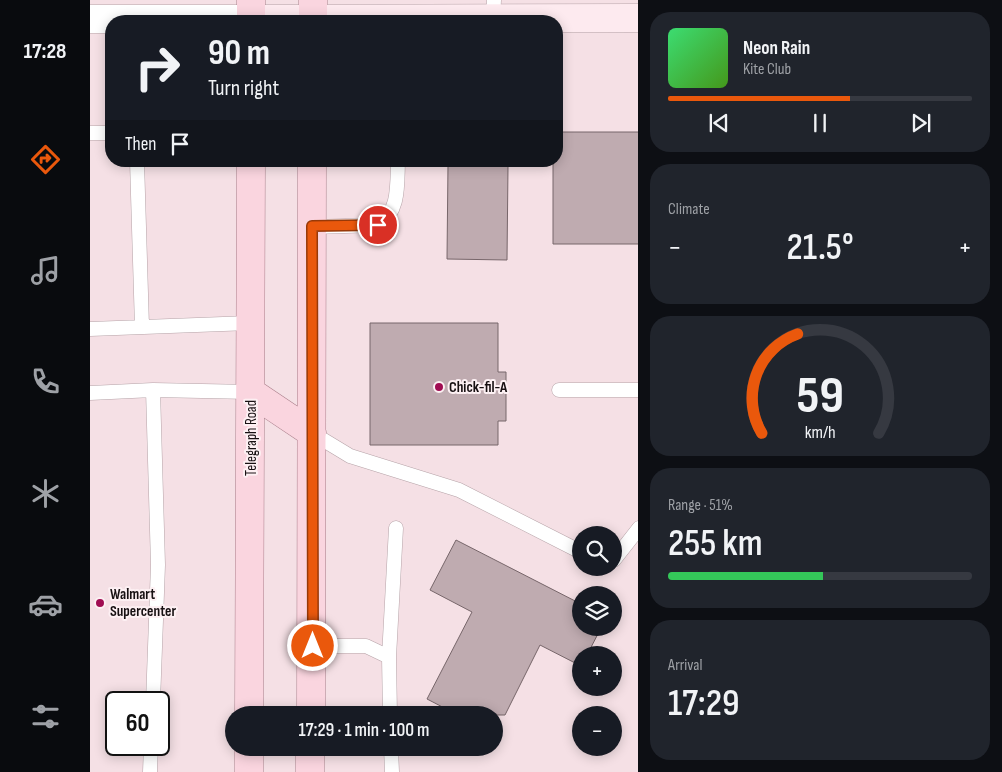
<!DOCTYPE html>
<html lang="en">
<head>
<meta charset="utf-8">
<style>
	:root { --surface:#171b24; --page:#20242c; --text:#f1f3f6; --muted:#9ea1a6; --line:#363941; --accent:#ea580c }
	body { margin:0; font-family:"Sofia Sans Condensed",sans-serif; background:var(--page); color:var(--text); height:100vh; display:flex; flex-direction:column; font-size:19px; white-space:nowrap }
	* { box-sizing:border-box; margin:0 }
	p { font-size:16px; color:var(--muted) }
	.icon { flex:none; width:28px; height:28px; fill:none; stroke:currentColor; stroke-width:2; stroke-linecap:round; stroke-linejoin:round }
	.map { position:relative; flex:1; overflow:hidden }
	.sheet { display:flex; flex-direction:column; gap:12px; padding:12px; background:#0d0f14; width:364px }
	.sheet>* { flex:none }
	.hud { position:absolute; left:15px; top:15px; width:458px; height:152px; border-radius:20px; box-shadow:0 2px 12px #0003; background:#171b24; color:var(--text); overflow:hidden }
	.tools { position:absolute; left:482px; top:526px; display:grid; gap:10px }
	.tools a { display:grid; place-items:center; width:50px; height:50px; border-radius:50%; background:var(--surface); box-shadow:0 2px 12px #0003; font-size:25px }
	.speed { position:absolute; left:15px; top:691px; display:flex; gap:10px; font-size:25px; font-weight:700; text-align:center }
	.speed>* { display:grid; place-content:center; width:65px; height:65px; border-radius:50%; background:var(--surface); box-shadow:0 2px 12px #0003; line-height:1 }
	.speed .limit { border:2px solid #111; border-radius:8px; background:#fff; color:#111 }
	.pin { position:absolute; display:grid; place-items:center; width:42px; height:42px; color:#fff; margin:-21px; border:2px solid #fff; border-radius:50%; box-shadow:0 1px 5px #0007 }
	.me { position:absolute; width:55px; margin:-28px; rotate:0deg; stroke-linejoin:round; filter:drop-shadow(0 0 4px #0008) }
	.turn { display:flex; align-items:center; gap:18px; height:105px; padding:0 20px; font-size:22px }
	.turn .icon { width:65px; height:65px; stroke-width:2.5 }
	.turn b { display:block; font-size:35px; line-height:42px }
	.then { display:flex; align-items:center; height:48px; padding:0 20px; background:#0003; gap:10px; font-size:19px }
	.big { font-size:38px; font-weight:600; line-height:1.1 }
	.sheet .widget { flex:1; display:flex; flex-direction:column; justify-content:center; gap:8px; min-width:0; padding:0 18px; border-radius:20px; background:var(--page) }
	.sheet .dial { align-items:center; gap:0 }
	.dial svg { height:130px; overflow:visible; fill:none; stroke:var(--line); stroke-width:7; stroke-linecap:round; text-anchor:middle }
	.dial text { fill:var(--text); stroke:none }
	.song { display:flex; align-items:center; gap:15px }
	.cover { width:60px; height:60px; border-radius:8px; background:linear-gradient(135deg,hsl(140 70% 55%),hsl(100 70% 35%)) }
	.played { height:5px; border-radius:2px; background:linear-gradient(90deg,var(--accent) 60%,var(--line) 60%) }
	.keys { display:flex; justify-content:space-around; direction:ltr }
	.heat { display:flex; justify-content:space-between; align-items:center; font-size:28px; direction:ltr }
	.charge { height:8px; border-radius:4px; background:linear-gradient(90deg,#34c759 51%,var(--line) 0) }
	.trip { position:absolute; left:135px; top:706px; width:278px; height:50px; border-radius:25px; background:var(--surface); box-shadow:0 2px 12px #0003; font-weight:600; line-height:50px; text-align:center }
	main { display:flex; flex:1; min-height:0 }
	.tabs { display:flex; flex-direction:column; width:90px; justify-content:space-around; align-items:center; background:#090b0e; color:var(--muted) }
	.tabs .icon { width:35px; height:35px }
	.tabs .selected { color:var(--accent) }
	.tabs b { font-size:22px; color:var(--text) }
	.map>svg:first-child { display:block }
	.building { fill:#bfabb0; stroke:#77666a }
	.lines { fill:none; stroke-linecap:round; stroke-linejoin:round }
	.service-casing { stroke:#b6a3a8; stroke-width:15 }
	.tertiary-casing { stroke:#b6a3a8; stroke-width:29 }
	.secondary-casing { stroke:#b6a3a8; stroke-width:29 }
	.primary-casing { stroke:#a97e8a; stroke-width:29 }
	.service { stroke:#fff; stroke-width:14 }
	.tertiary { stroke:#fff; stroke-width:28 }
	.secondary { stroke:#fdeaef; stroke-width:28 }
	.primary { stroke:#fad5df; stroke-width:28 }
	.route-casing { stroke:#983908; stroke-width:12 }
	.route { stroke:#ea580c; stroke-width:9 }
	.poi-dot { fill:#a00c52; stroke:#fdf0f3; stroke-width:2 }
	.labels { text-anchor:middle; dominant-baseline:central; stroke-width:4; stroke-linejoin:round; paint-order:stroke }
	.poi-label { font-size:15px; font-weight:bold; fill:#171012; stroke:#fdf0f3; text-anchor:start }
	.street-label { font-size:15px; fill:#171012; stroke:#fdf0f3 }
</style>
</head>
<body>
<main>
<nav class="tabs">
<b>17:28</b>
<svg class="icon selected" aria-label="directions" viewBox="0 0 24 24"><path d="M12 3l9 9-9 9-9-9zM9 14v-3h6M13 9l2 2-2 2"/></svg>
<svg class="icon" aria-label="music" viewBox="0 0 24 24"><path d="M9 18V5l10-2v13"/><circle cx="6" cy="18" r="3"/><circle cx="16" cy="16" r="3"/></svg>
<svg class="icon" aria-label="phone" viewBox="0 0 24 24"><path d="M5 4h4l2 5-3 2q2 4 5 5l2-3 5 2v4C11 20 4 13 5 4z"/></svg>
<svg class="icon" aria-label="climate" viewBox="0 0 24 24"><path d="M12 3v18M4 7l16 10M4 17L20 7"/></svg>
<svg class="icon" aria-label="car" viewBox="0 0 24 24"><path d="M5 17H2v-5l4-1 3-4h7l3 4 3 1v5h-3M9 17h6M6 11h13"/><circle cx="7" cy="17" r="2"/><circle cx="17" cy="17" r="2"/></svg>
<svg class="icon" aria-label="filters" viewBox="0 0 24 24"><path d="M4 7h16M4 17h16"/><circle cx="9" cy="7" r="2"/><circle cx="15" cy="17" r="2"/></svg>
</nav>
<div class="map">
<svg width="549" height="772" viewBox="0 0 549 772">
	<rect width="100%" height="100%" fill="#f5e0e5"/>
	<path class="building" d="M466,132H549V244H463V161H466Z
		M358,164L418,166L417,260L357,259Z
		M280,323H408V372H416V421H408V445H280Z
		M366,540L491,604V628H511L497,655H491V666L450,645L415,715H368L337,699L382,612L340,590Z"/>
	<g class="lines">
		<defs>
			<path id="service" d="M403,18L404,0
				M0,133H21
				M47,161L52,327
				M222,227L288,225C310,212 307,184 308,161
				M0,329L160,323
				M469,390H549
				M0,393L63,390L161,392
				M222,433L260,456L369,490L491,552
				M524,560L549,528
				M223,646H276L299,657L300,715
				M299,657L306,528
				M63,702L68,565L63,390
				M301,748L302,772
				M60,772L61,745"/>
			<path id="tertiary" d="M0,19H161"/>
			<path id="secondary" d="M161,19L549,18"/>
			<path id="primary" d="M161,0V21
				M223,0V21
				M161,392L222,433
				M159,715L161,161
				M221,715L222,161
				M159,772V748
				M220,772V748"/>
		</defs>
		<use href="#service" class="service-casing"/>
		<use href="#tertiary" class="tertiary-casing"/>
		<use href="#secondary" class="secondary-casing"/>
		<use href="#primary" class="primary-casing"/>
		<use href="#service" class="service"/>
		<use href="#tertiary" class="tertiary"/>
		<use href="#secondary" class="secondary"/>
		<use href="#primary" class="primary"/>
	</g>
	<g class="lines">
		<defs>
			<path id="route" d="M223,646L222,226L288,225"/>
		</defs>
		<use href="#route" class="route-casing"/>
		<use href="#route" class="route"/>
	</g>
	<g class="poi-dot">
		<circle cx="349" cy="387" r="5"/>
		<circle cx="10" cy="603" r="5"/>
	</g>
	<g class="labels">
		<g class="poi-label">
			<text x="359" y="387">Chick-fil-A</text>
			<text x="20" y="594">Walmart<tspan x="20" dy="17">Supercenter</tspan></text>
		</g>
		<g class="street-label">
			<text transform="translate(161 438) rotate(-90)">Telegraph Road</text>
		</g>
	</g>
</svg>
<div class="tools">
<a><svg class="icon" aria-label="search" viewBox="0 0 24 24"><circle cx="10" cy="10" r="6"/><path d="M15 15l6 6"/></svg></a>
<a><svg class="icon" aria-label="layers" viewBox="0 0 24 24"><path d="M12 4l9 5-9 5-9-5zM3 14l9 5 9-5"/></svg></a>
<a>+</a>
<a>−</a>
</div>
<div class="speed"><div class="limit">60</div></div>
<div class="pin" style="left:288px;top:225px;background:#d93025"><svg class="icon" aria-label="arrive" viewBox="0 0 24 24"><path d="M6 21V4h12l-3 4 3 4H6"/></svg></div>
<svg class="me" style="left:223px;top:646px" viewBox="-20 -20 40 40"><circle r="17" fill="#ea580c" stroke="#fff" stroke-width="3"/><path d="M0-11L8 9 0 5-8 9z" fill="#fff"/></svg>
<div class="trip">17:29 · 1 min · 100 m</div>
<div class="hud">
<div class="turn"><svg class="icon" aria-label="right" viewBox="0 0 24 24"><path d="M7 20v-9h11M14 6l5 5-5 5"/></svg><div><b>90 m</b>Turn right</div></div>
<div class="then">Then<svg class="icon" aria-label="arrive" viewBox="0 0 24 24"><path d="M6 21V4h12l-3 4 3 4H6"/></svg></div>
</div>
</div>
<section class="sheet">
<div class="widget">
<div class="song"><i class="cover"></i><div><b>Neon Rain</b><p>Kite Club</p></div></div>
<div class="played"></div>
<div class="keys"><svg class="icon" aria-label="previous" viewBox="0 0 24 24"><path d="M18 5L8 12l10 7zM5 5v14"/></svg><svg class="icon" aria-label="pause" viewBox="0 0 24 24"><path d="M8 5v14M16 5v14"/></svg><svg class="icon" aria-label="next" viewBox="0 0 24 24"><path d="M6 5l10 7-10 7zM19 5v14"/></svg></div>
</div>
<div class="widget"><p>Climate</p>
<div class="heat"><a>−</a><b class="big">21.5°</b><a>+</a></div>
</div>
<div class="widget dial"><svg viewBox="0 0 100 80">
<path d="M14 69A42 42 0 1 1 86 69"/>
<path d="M14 69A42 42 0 0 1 36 8" stroke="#ea580c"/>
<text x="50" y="56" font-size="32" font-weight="700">59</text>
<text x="50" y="72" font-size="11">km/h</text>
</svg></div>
<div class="widget"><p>Range · 51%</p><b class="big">255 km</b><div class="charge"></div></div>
<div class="widget"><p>Arrival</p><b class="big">17:29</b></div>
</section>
</main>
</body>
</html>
